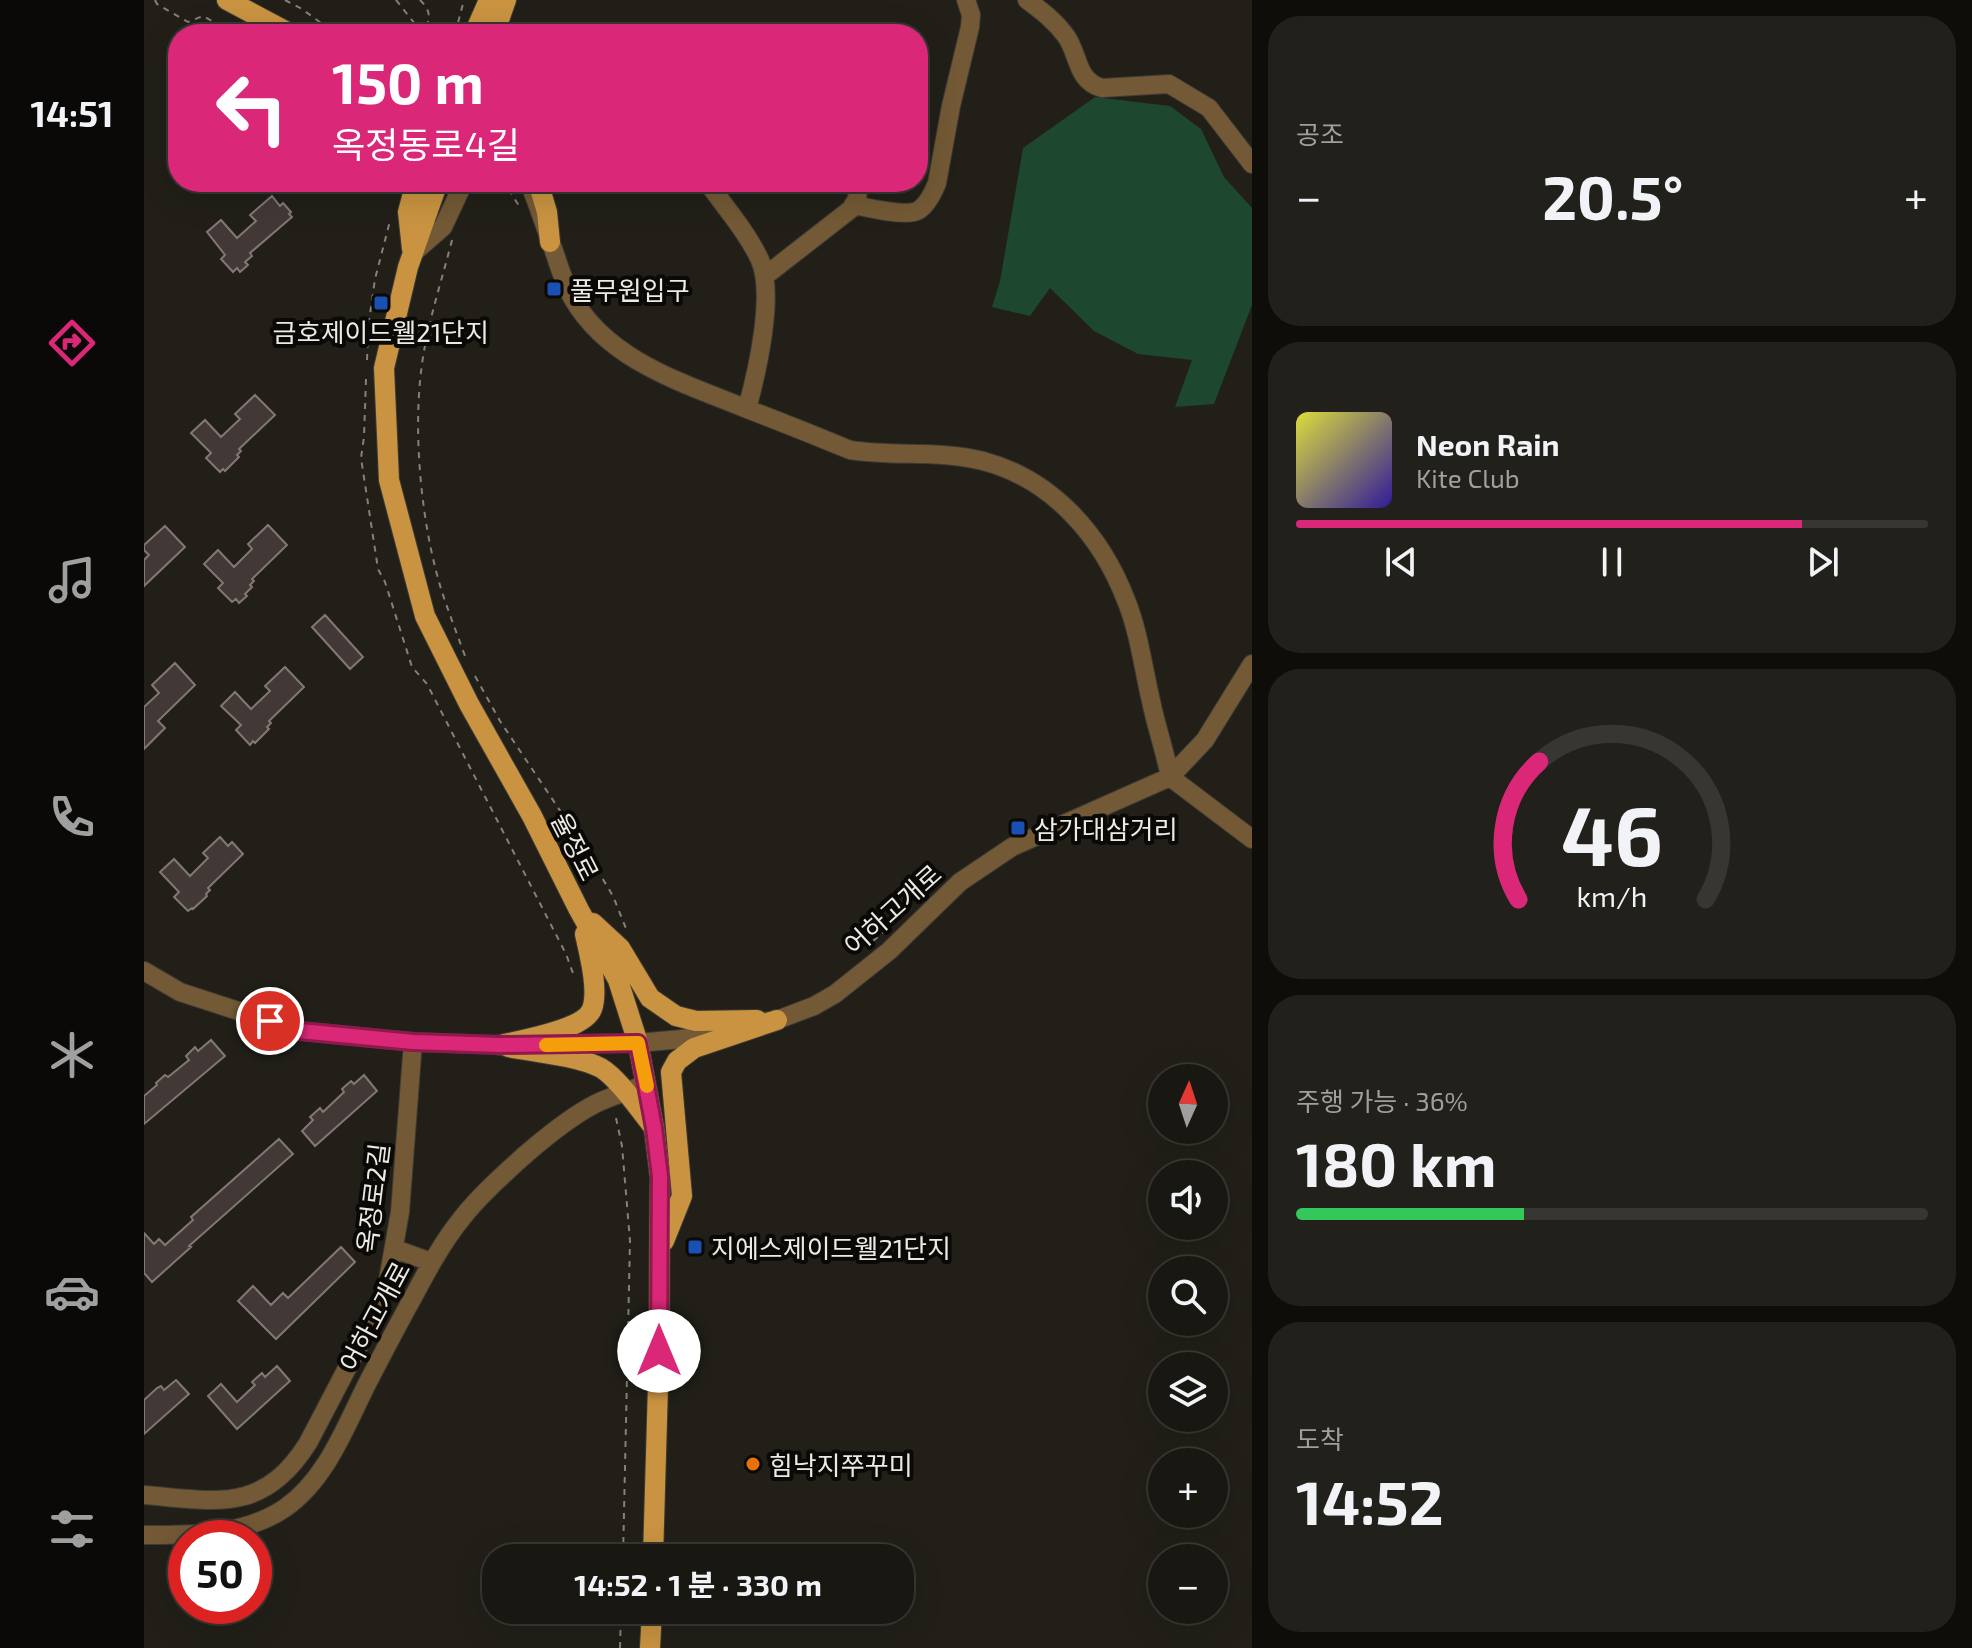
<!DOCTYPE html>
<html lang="ko">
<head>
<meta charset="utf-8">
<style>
	:root { --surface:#191712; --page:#22201b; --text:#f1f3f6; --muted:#9f9f9f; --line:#373632; --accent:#db2777 }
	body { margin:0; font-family:"Exo 2","Noto Sans KR",sans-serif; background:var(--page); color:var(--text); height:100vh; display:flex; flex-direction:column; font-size:30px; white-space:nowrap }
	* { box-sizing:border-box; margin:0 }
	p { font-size:26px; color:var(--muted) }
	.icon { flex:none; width:44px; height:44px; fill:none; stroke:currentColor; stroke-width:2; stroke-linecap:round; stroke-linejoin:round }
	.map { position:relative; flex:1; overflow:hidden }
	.panel { display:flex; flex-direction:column; gap:16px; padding:16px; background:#0e0d0a; width:720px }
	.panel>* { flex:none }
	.guide { position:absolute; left:24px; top:24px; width:760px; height:168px; border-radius:32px; box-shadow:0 8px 32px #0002,0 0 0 2px var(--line); background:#db2777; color:#fff; overflow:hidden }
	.needle { width:52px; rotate:3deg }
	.controls { position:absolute; left:1004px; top:1064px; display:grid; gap:16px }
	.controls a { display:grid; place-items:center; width:80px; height:80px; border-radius:50%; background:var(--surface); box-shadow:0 8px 32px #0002,0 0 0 2px var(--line); font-size:40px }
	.speed { position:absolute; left:24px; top:1520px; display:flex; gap:16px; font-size:40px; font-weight:700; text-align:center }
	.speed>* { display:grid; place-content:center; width:104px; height:104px; border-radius:50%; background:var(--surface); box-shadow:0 8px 32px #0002,0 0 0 2px var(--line); line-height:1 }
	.speed .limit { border:12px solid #d22; background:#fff; color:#111 }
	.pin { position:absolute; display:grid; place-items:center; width:68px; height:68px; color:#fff; margin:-34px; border:4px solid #fff; border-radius:50%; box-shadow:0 2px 8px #0007 }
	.me { position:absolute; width:88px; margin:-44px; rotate:0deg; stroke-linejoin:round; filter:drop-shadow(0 0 6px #0008) }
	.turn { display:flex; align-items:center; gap:28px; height:168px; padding:0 32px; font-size:36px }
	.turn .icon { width:104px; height:104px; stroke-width:2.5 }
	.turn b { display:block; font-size:56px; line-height:68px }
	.big { font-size:60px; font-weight:700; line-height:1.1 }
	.panel .widget { flex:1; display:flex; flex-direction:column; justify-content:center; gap:12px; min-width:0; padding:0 28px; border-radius:32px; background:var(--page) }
	.panel .dial { align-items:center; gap:0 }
	.dial svg { height:208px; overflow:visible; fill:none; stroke:var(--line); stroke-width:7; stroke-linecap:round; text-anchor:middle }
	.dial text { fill:var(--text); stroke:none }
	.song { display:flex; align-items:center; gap:24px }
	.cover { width:96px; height:96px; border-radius:12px; background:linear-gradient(135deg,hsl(60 70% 55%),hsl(250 70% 35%)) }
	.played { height:8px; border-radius:4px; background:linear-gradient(90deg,var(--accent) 80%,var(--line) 80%) }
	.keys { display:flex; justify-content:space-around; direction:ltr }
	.heat { display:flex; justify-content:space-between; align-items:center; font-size:44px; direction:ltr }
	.charge { height:12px; border-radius:6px; background:linear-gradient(90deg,#34c759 36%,var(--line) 0) }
	.trip { position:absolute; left:338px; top:1544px; width:432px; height:80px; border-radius:32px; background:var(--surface); box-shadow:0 8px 32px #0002,0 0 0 2px var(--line); font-weight:700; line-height:80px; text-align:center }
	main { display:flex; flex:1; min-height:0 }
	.tabs { display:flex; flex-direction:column; width:144px; justify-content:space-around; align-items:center; background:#0a0907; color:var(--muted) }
	.tabs .icon { width:56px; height:56px }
	.tabs .on { color:var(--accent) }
	.tabs b { font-size:36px; color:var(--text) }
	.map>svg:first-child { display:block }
	.green { fill:#1d472f }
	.building { fill:#423937; stroke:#827775; stroke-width:2 }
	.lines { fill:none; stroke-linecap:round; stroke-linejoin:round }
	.minor-casing { stroke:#3d3b35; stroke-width:20 }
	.major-casing { stroke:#3d3b35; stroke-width:22 }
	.path { stroke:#83817b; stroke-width:2; stroke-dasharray:6 6; stroke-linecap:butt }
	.minor { stroke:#735935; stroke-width:18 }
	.major { stroke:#c99341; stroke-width:20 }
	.route-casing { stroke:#8e194d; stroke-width:20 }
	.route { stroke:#db2777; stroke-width:14 }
	.slow { stroke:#f59e0b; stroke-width:14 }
	.transit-dot { fill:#1a4fb4; stroke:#0a0906; stroke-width:3 }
	.food-dot { fill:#e8710a; stroke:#0a0906; stroke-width:3 }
	.labels { text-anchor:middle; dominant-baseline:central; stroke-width:8; stroke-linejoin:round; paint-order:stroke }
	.poi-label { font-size:26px; fill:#ebeae5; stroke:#0a0906; text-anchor:start }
	.street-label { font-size:26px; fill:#ebeae5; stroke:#0a0906 }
</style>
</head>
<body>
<main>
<nav class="tabs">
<b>14:51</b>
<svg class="icon on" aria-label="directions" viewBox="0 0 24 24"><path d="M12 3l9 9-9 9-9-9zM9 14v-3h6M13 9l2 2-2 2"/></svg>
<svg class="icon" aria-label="music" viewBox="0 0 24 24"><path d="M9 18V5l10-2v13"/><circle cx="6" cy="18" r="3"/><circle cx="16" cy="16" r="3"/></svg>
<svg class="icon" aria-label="phone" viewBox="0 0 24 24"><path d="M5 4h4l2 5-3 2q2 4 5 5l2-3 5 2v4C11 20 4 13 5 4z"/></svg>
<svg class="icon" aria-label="climate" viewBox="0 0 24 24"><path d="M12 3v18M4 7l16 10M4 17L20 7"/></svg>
<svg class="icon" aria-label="car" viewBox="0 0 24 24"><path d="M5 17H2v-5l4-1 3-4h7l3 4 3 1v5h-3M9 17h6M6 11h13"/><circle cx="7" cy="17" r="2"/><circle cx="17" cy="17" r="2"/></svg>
<svg class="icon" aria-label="filters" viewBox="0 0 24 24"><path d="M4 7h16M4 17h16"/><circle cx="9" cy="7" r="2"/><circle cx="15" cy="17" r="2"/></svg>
</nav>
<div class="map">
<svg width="1108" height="1648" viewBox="0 0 1108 1648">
	<rect width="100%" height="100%" fill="#211f18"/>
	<path class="green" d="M951,97L1026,106L1057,129L1080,177L1108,208V305L1070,404L1031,407L1048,360L994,354L950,331L906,288L886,316L848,307L856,281L879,148Z"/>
	<path class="building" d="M128,196L136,206L139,203L147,212L145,214L148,217L106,253L108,256L101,262L104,265L96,272L93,268L89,272L77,259L81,255L63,232L77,220L93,238L112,221L106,215Z
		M111,395L131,415L95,449L97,451L93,455L95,457L81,471L79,469L76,472L62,458L67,453L47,433L61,420L77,437L96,419L91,414Z
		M124,525L143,545L108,579L110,581L106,585L108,587L101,594L103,596L95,603L92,599L88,602L74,588L79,583L60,564L74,550L90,567L108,549L104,544Z
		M21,526L41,547L0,586V560L5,555L0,550V545Z
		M181,615L219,657L206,669L168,627Z
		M31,663L51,685L14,721L21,728L0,749V707L15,693L8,685Z
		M141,667L160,687L125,721L127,723L123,727L125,729L111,743L109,741L106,745L92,730L97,725L77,706L91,692L107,709L126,691L121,686Z
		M76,837L84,846L88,842L99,854L64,888L66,890L62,894L63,896L49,909L48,908L44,911L30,897L35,892L16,872L30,859L46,876L64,858L59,853Z
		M67,1040L81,1056L0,1124V1096L13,1085L12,1083L21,1075L24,1077L45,1060L42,1056L51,1047L54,1051Z
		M220,1075L233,1091L171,1146L158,1131L169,1120L166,1117L176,1108L179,1112L200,1092L198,1089L207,1081L210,1084Z
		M135,1139L149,1154L45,1246L47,1247L8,1282L0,1273V1233L10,1244L15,1239L21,1245L49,1220L47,1217Z
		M197,1247L211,1262L132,1339L94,1301L109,1286L127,1305L139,1293L144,1298Z
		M133,1366L146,1381L93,1429L64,1396L77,1384L93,1402L111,1385L108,1382L118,1373L121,1377Z
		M32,1380L45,1394L0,1434V1400L13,1388L17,1386L20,1390Z"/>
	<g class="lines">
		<defs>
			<path id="minor" d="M883,0C898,11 911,21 922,36C935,54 932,81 958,88L1025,84L1065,108L1108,164
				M383,182L388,190C396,211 403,232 411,254C416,270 421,285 429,299C466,362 540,383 603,409C637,422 672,436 706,450C751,457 796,450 839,461C908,479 957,535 982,600C995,632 999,667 1007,701C1012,726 1021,751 1026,777
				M563,182C581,207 603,232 616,260C631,295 613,372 603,409
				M709,205C724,207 762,218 775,210C784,204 789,193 793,183L807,106L826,27L827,15L822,0
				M268,254L299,227L320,182
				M621,276L707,209L713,199L715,182
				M1026,777L1108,839
				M0,971L36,992L156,1031L269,1042L356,1045L494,1043L538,1039L580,1030
				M620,1022L633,1020L670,1006L691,994L745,951L816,882L868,847L1026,777L1061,740L1108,664
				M251,1249L287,1262
				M0,1495C73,1501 119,1514 164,1443L233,1311L244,1280L256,1212L269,1042
				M0,1535C48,1535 100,1536 141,1508C183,1479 202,1425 224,1382C238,1355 252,1328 267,1301C282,1273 297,1244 318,1218C336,1195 360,1174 382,1154C404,1135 426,1117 451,1104C467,1096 485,1091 502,1084"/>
			<path id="major" d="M83,0L147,34
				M330,34L345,0
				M350,34L362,0
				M294,182L264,267L240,368L245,480L281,616L325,704L388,816L435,910L474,980L494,1043L510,1128L516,1176L515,1351L509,1558
				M394,182L403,212L406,242
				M268,249L264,212L272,182
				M449,923L476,948L506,998L532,1016L552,1021L613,1020
				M356,1045C377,1040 440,1030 448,1009C455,990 445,953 441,934
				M364,1047C391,1052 434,1056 457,1068C474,1078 495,1109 508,1125
				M520,1241L538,1196L527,1072L533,1061L550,1048L633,1020
				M506,1648L508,1610"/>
		</defs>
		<use href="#minor" class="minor-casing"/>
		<use href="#major" class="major-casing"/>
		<path class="path" d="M11,0L13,4L44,22L59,16L91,34
			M141,0L158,9L192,34
			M252,0L279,34
			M276,0C289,13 285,18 280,34
			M311,34L320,0
			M355,182L365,190L377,209
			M308,240C297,284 282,327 277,372C269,439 278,528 298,592C305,613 313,634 321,656
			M223,360L224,328L231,279L246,221
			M222,379L220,437L217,458L234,569L241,582L268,667L283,684L422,954L430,976
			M331,676L356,721L433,836L469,896L483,931
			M729,941L742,930
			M472,1118L478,1146L486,1241L479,1558
			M476,1648L477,1610"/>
		<use href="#minor" class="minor"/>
		<use href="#major" class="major"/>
	</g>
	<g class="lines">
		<defs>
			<path id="route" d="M126,1021L156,1031L269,1042L356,1045L494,1043L510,1128L516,1176L515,1351"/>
		</defs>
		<use href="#route" class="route-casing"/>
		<use href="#route" class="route"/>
		<path class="slow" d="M402,1045L494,1043L503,1086"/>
	</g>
	<g class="transit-dot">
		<rect x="402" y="281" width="16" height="16" rx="4"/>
		<rect x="229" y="295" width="16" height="16" rx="4"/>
		<rect x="866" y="820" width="16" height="16" rx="4"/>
		<rect x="543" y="1239" width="16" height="16" rx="4"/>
	</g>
	<circle class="food-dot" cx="609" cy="1464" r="8"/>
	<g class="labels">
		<g class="poi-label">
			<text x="426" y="289">풀무원입구</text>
			<text x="237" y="331" text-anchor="middle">금호제이드웰21단지</text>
			<text x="890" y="828">삼가대삼거리</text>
			<text x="567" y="1247">지에스제이드웰21단지</text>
			<text x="625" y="1464">힘낙지쭈꾸미</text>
		</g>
		<g class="street-label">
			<text transform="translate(432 846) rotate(63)">율정로</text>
			<text transform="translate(748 909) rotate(-42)">어하고개로</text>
			<text transform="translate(228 1198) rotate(-83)">옥정로2길</text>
			<text transform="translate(230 1316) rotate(-62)">어하고개로</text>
		</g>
	</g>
</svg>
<div class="controls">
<a><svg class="needle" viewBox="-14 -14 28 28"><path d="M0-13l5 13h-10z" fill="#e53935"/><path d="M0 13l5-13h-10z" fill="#9f9f9f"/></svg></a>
<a><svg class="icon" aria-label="sound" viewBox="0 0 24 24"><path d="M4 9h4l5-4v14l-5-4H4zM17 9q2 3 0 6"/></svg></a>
<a><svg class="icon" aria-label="search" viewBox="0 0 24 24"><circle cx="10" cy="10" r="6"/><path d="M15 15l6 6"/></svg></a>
<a><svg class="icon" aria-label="layers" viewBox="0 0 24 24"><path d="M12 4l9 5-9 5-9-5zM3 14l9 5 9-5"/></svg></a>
<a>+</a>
<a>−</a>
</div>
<div class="speed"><div class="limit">50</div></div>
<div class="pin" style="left:126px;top:1021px;background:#d93025"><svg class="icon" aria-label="arrive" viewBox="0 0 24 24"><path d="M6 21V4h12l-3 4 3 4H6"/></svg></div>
<svg class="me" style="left:515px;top:1351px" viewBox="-20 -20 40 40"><circle r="19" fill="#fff"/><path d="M0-13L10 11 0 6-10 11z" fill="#db2777"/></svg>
<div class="trip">14:52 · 1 분 · 330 m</div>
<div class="guide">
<div class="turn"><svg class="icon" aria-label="left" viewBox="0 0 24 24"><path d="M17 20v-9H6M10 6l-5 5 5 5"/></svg><div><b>150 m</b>옥정동로4길</div></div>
</div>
</div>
<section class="panel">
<div class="widget"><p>공조</p>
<div class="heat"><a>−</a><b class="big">20.5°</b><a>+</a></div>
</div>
<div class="widget">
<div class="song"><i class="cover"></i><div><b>Neon Rain</b><p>Kite Club</p></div></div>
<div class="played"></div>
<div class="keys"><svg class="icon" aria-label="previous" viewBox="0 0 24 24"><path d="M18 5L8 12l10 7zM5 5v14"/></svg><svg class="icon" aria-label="pause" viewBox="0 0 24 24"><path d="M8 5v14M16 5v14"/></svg><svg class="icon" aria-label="next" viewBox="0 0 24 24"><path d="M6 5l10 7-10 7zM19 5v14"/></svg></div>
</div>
<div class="widget dial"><svg viewBox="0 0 100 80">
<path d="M14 69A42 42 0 1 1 86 69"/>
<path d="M14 69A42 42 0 0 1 22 16" stroke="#db2777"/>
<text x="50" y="56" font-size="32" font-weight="700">46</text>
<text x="50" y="72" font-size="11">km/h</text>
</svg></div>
<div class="widget"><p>주행 가능 · 36%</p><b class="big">180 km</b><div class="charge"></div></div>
<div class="widget"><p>도착</p><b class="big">14:52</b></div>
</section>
</main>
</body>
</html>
